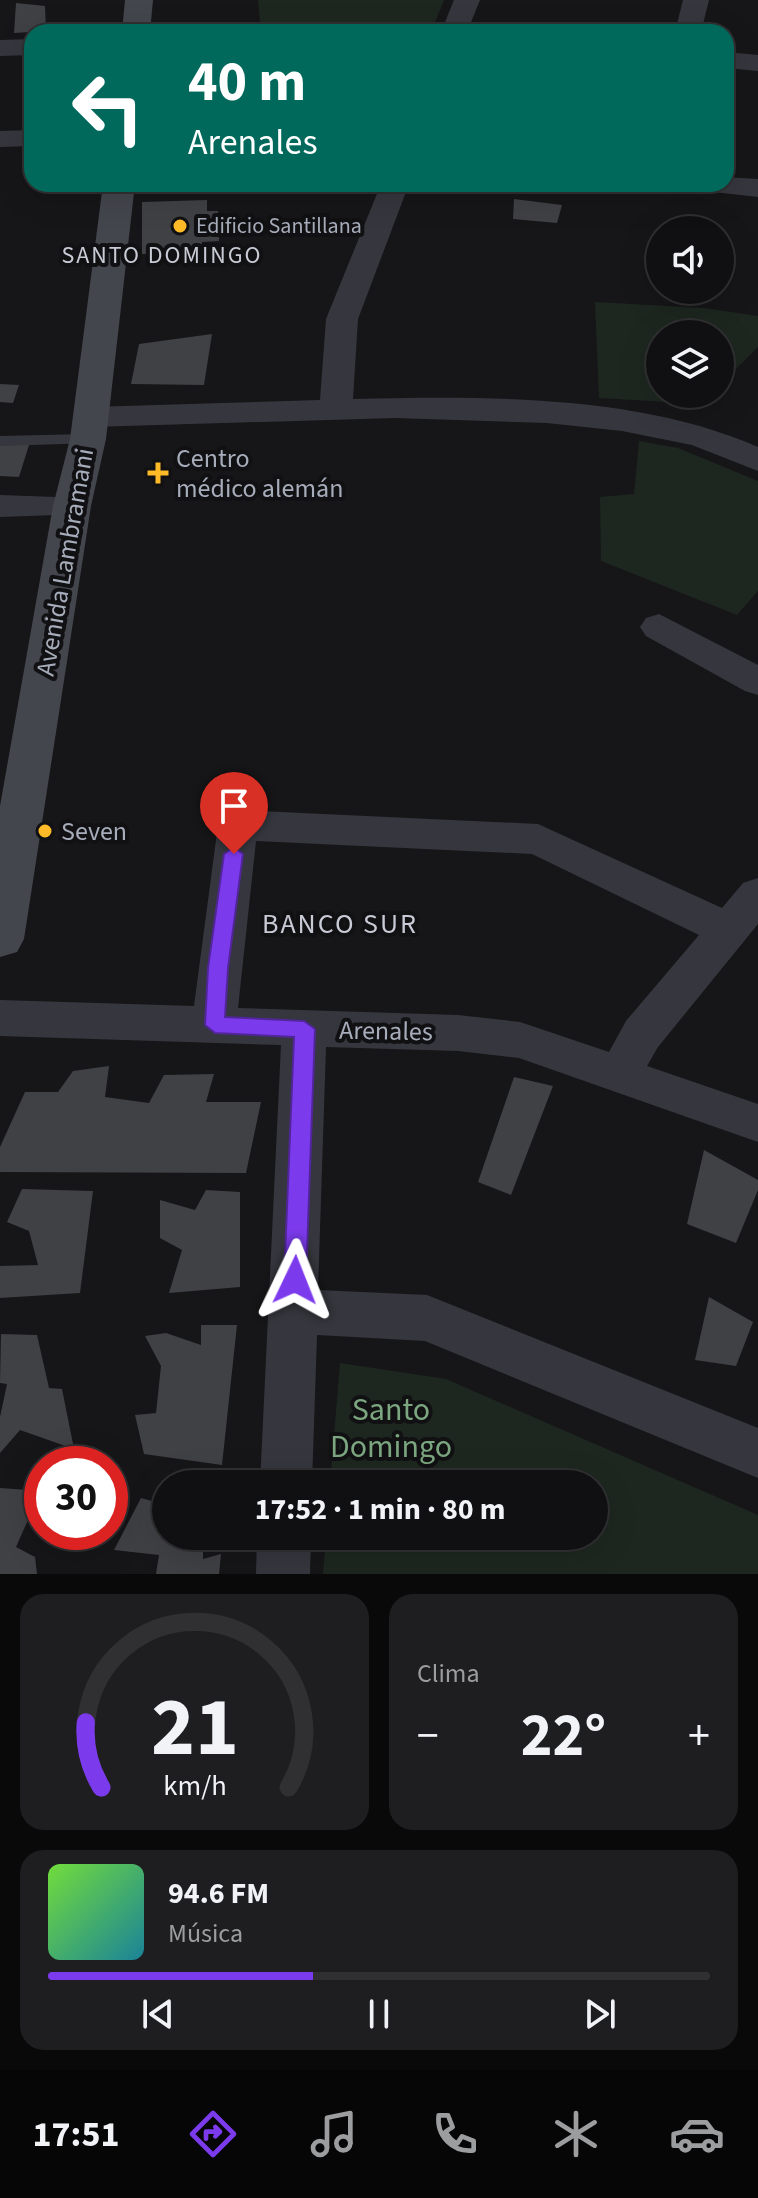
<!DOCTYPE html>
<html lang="es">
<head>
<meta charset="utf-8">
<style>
	:root { --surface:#101012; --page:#1e1e20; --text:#f1f3f6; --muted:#9c9d9f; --line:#303032; --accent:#7c3aed }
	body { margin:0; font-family:"Source Sans 3",sans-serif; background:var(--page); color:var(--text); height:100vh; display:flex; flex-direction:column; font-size:30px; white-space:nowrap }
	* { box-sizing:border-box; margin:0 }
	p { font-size:26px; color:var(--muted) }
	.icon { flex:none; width:44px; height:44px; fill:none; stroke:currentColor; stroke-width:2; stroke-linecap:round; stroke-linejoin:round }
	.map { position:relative; height:1574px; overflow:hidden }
	.details { display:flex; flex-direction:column; gap:20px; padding:20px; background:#09090a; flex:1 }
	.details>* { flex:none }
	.banner { position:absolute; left:24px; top:24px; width:710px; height:168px; border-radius:24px; box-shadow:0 8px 32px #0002,0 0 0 2px var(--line); background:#00695c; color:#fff; overflow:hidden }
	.buttons { position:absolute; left:646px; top:216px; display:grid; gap:16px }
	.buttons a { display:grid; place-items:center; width:88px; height:88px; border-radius:50%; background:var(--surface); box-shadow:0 8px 32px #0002,0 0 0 2px var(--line); font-size:40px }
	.speed { position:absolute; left:24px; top:1446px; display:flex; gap:16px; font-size:40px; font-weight:700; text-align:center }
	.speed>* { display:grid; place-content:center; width:104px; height:104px; border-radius:50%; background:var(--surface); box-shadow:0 8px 32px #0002,0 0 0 2px var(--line); line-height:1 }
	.speed .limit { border:12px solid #d22; background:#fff; color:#111 }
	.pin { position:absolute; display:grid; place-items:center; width:68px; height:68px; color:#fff; margin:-82px -34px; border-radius:50% 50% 50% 0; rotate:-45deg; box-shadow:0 0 8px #0007 }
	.pin .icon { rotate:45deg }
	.me { position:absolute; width:88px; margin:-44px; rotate:2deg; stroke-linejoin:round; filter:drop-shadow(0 0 6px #0008) }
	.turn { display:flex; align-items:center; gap:28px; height:168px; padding:0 32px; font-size:36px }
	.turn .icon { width:104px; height:104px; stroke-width:2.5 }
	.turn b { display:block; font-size:56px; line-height:68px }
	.big { font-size:60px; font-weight:700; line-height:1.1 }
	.details .widget { flex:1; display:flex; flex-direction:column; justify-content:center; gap:12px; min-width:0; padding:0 28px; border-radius:24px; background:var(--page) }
	.details .dial { align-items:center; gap:0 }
	.dial svg { height:208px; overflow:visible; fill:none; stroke:var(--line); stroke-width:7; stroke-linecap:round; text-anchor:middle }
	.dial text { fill:var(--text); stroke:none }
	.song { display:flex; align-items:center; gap:24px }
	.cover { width:96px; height:96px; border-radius:12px; background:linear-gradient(135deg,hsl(100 70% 55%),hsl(190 70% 35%)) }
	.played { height:8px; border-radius:4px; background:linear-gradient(90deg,var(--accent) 40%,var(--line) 40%) }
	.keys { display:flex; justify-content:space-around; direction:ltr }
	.heat { display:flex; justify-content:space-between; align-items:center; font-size:44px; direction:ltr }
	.details .tiles { flex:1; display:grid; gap:20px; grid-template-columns:1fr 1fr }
	.widget:last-child { grid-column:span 2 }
	.trip { position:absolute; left:152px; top:1470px; width:456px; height:80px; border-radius:40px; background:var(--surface); box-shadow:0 8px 32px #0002,0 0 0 2px var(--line); font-weight:700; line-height:80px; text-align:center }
	.dock { display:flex; height:128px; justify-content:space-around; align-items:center; background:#060607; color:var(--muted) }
	.dock .icon { width:56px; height:56px }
	.dock .selected { color:var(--accent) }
	.dock b { font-size:36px; color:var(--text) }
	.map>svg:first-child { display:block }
	.green { fill:#1d271f }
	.building { fill:#404145 }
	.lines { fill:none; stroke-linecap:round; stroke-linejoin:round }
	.lane { fill:#36373e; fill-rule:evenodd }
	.street { fill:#36373e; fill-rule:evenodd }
	.secondary { fill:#44464e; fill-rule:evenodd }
	.route { fill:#7c3aed; stroke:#51269a; stroke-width:2 }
	.poi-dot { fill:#ffba27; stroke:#111113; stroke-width:3 }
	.labels { text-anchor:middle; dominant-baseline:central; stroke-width:8; stroke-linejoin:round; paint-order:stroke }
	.far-poi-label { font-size:22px; fill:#a6acb9; stroke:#111113; text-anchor:start }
	.far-neighbourhood-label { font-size:24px; letter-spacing:2px; fill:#c8cbd5; stroke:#111113 }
	.poi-label { font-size:26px; fill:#a6acb9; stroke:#111113; text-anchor:start }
	.street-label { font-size:26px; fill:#a6acb9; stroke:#111113 }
	.neighbourhood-label { font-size:28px; letter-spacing:2px; fill:#c8cbd5; stroke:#111113 }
	.near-park-label { font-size:32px; fill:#7ca67f; stroke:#111113 }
</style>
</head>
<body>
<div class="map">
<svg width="758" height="1574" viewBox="0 0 758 1574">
	<rect width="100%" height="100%" fill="#161618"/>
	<path class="green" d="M258,0H444L431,32H358L260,22Z
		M595,302L704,308L758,316V347L720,385V334H660V394H711L702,404L599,398Z
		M639,441L678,448L758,481V591L737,615L601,561L600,497L634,494Z
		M340,1363L446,1379L758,1515V1574H323L326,1536H594V1484H330Z"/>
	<path class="building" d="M16,3L45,6L46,31L14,33Z
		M514,199L562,205L557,223L513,219Z
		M207,200V211H218L219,241L202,242V252L142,254V202Z
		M212,334L204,385L131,384L139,344Z
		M0,384L19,385L13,403L0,402Z
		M0,443L29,445L19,477L0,476Z
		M109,1066L105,1097L149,1103L164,1075L214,1074L206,1102H261L246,1173L0,1172V1147L25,1092H58L73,1071Z
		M514,1077L553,1086L511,1195L478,1182Z
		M704,1150L758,1180V1190L736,1243L687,1224Z
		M22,1189L93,1191L80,1293L0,1298V1266L38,1265L29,1231L7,1222Z
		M206,1190L240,1192V1287L169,1293L182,1250L160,1238V1200L195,1210Z
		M709,1297L753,1322L736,1366L695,1360Z
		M201,1325H237L222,1465L144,1454L135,1415L156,1413L161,1366L145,1336L166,1333L201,1345Z
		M1,1334L37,1335L49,1388L62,1389L74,1449L20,1430L0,1453V1417L7,1384L0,1383Z
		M0,1488L42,1491V1519L28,1520L16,1547L35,1557L37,1574H0Z
		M141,1498L166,1505V1536H203V1559L221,1554L219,1574H156L159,1555L114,1550Z"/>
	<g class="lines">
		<path class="lane" d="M88,434L94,435V443L0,446V436Z"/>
		<path class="street" d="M454,0H480L467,32H441Z
			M683,0H709L701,32H675Z
			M32,39V55L0,56V40Z
			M726,52L758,55V71L726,68Z
			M32,130V146L0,147V131Z
			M726,177L758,179V197L696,190L692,184H726Z
			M381,184H409L358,319L353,399C483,396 638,394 758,447V471L692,445L622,431L547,423L395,418L91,427L79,424L74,417L79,410L91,407L320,400L326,319Z
			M0,495L84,498L89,506L84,514L0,517Z
			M659,614L758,665V695L745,691L646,636L640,627L646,618Z
			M238,810L538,824L722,908L743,883L758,878V924L658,1047L647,1066L758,1104V1142L519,1058L458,1051L326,1047L318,1290L427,1295L758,1428V1478L425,1341L317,1335L312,1484H260L281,1045L0,1036V1000L194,1006L218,825L224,814ZM256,841L532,854L699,935L626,1021L609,1052L520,1022L458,1015L238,1008Z
			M257,1536H311L310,1574H256Z"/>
		<path class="secondary" d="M125,0H153L150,32H122Z
			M103,184H135L106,439L91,506L24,939L17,952L0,957V806L53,506L70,439Z"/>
	</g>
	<path class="route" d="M234,847L243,854L228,968L225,1017L304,1021L315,1029L306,1280L303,1287L295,1290L287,1287L284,1280L294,1037L215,1033L205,1025L208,968L224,854Z"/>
	<g class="poi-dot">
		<circle cx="180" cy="226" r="8"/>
		<path d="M154 461h8v8h8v8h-8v8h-8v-8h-8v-8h8z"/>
		<circle cx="45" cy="831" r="8"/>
	</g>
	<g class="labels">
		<g class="far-poi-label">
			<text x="196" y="226">Edificio Santillana</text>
		</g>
		<g class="far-neighbourhood-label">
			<text x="162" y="255">SANTO DOMINGO</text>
		</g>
		<g class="poi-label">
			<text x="176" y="458">Centro<tspan x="176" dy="30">médico alemán</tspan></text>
			<text x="61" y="831">Seven</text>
		</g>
		<g class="street-label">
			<text transform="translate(65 562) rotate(-80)">Avenida Lambramani</text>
			<text transform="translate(386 1031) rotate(1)">Arenales</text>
		</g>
		<g class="neighbourhood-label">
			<text x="340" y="924">BANCO SUR</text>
		</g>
		<g class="near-park-label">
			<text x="391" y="1410">Santo<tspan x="391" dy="37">Domingo</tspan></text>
		</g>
	</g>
</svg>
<div class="buttons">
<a><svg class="icon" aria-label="sound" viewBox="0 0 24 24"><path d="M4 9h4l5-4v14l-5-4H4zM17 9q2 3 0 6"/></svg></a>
<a><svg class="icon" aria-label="layers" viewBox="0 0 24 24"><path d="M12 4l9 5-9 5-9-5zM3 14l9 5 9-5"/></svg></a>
</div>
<div class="speed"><div class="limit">30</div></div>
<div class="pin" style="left:234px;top:854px;background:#d93025"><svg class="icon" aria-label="arrive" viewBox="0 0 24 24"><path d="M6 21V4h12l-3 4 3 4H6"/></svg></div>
<svg class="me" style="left:295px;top:1280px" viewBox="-20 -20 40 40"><path d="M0-17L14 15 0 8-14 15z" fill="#7c3aed" stroke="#fff" stroke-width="4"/></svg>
<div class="trip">17:52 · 1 min · 80 m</div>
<div class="banner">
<div class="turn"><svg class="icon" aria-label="left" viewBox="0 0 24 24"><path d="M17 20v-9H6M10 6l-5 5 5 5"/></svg><div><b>40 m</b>Arenales</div></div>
</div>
</div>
<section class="details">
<div class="tiles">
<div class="widget dial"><svg viewBox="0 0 100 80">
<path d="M14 69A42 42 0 1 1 86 69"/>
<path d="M14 69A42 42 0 0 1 8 44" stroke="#7c3aed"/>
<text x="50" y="56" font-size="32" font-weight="700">21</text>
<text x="50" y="72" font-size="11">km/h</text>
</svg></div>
<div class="widget"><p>Clima</p>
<div class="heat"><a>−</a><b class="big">22°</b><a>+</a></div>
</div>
<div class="widget">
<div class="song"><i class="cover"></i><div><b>94.6 FM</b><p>Música</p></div></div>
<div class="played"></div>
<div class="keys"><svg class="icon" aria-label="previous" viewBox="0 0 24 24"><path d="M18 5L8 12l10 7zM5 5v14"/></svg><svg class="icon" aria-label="pause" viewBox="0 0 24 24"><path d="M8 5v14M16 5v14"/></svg><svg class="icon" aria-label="next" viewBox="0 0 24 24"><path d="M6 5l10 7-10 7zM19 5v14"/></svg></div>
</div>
</div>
</section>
<nav class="dock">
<b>17:51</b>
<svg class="icon selected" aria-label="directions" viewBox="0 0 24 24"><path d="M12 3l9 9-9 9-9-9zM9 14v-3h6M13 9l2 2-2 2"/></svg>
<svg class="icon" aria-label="music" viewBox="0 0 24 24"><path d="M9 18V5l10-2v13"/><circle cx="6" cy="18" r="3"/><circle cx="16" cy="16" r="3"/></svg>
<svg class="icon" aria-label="phone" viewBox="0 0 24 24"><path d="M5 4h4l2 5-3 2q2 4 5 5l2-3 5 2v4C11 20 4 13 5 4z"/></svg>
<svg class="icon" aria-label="climate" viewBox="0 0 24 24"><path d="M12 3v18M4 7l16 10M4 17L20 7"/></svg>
<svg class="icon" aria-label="car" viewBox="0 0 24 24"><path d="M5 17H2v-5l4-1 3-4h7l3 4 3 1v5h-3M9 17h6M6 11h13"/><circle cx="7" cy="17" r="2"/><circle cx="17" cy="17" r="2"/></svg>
</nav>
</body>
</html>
